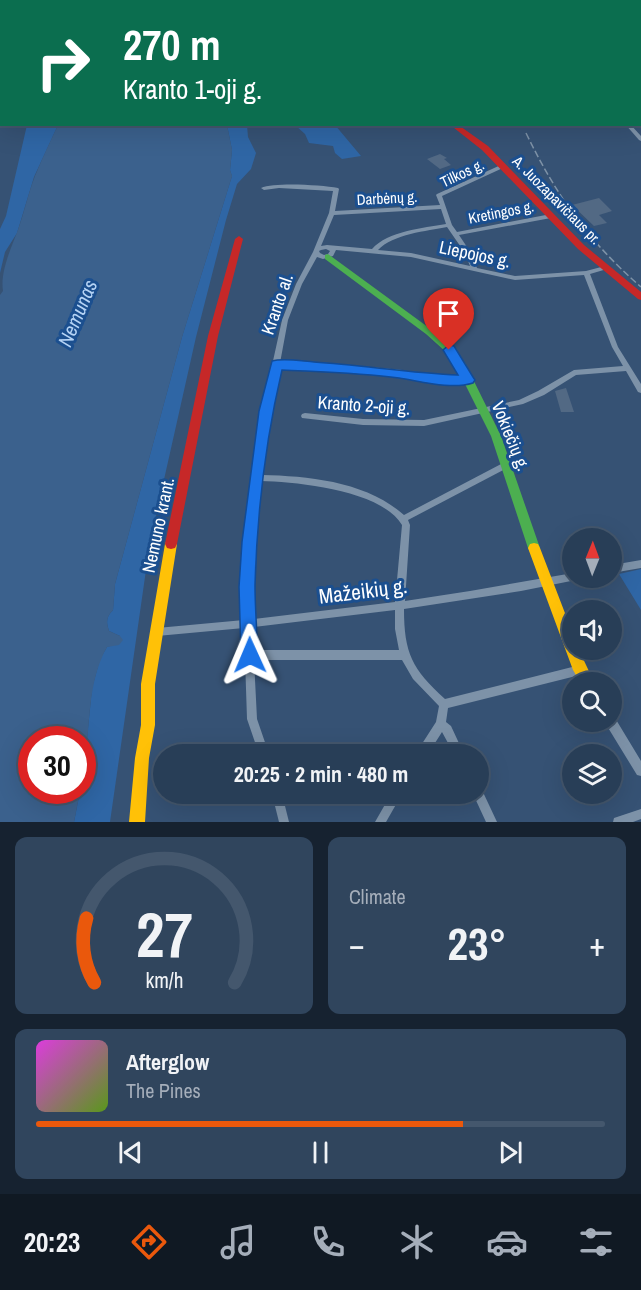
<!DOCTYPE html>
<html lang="en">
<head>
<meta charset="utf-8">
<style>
	:root { --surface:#283e57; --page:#30455d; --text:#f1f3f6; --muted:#a5aeba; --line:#44576d; --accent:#ea580c }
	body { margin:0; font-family:"Archivo Narrow",sans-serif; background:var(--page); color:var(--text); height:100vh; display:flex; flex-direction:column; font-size:22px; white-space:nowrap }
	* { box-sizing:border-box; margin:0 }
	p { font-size:20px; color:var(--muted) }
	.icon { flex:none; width:33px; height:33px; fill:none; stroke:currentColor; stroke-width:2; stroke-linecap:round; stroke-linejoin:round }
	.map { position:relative; height:822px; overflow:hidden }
	.details { display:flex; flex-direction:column; gap:15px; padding:15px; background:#162230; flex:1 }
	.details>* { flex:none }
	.banner { position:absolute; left:0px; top:0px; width:642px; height:126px; box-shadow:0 6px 24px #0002,0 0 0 2px var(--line); background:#0b6e4f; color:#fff; overflow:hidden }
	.needle { width:39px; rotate:1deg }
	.fabs { position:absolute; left:562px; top:528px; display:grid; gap:12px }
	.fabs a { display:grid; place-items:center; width:60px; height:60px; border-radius:50%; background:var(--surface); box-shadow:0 6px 24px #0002,0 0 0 2px var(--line); font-size:30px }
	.speed { position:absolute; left:18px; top:726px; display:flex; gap:12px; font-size:30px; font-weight:700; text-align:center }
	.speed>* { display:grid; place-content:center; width:78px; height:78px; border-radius:50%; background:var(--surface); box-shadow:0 6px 24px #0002,0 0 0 2px var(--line); line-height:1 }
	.speed .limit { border:9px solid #d22; background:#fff; color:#111 }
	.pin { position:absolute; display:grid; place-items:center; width:51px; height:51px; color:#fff; margin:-62px -26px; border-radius:50% 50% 50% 0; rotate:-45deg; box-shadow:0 0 6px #0007 }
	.pin .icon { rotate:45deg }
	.me { position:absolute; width:66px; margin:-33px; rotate:359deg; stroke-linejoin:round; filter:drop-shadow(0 0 4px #0008) }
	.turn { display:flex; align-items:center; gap:21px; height:126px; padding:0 24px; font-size:27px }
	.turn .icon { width:78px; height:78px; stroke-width:2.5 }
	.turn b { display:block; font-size:42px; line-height:51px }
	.big { font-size:45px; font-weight:700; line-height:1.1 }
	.details .widget { flex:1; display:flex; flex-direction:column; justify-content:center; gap:9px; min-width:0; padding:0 21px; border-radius:12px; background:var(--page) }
	.details .dial { align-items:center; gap:0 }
	.dial svg { height:156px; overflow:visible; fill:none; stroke:var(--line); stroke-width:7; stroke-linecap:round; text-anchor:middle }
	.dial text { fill:var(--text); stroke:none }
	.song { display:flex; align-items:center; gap:18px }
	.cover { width:72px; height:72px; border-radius:9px; background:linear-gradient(135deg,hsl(300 70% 55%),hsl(90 70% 35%)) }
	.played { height:6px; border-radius:3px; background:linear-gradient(90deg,var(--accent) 75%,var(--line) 75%) }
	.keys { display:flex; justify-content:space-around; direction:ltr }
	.heat { display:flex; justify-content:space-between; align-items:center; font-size:33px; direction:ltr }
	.details .tiles { flex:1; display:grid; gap:15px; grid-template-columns:1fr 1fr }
	.widget:last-child { grid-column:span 2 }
	.trip { position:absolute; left:153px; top:744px; width:336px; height:60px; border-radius:30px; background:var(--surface); box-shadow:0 6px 24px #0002,0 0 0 2px var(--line); font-weight:700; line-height:60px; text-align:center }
	.dock { display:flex; height:96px; justify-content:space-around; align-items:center; background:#101923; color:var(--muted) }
	.dock .icon { width:42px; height:42px }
	.dock .active { color:var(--accent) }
	.dock b { font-size:27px; color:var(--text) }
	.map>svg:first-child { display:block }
	.green { fill:#2f66a5 }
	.water { fill:#3b618d }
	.building { fill:#526984 }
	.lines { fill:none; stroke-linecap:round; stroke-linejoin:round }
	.street { fill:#7d92a8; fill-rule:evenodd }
	.fast { fill:#4caf50; fill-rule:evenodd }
	.slow { fill:#ffc107; fill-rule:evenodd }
	.jam { fill:#c62828; fill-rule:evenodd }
	.rail { stroke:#7e92a7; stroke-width:1.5; stroke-dasharray:7 3; stroke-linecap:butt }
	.route { fill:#1a73e8; stroke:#114b97; stroke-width:1.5 }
	.labels { text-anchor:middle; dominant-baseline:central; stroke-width:6; stroke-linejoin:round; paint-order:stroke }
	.far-street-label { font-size:15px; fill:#fff; stroke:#1b4f8f }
	.street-label { font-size:18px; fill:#fff; stroke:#1b4f8f }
	.water-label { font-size:20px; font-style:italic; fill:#b5d3f5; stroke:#1b4f8f }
	.near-street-label { font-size:21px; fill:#fff; stroke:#1b4f8f }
</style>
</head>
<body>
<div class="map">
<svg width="641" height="822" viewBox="0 0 641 822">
	<rect width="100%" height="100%" fill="#365274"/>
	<path class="green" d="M27,125H58L34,177L17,233L5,252L0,273V229L6,216Z
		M227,125H247L248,137L256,153L251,169L237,184L226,220L196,337L150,542L110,822H74L80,791L82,790L92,688L100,659L107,647L119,643L120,636L109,631C106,622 106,617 113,610L115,584L182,337L232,176L230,170L232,150Z
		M295,125H335L361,156L342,159L335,153L333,146L309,143L305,134Z
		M641,569V610L619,574Z"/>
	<path class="water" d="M58,125H227L232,150L230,170L232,176L182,337L115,584L113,610C106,617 106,622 109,631L120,636L123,640L119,645L107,647C85,686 91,735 83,778L82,740H32V790L80,791L74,822H0V295L3,291C0,272 11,248 18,230C24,213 28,194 35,176C42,159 50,142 58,125Z"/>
	<path class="building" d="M440,154L447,158L444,159L451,165L440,169L427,159Z
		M599,198L612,211L599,215L607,223L594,226L572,205Z
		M566,388L574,412H561L555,391Z"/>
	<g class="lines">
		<path class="street" d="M625,124H630L641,136V141L639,140Z
			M503,164L506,166L505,167L442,196L452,225L457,232L551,214L554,216L551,218L459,235L471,253L477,268L515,276L586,271L605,266L607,267V269L590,274L618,347L641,384V393L638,392L626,371L576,375L544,395L523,404L424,426L363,425L302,418L301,416L302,414L305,413L363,419L424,420L519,400L538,391L574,370L623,366L612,347L584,275L515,280L411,257L336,250L333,256L323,259L317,257L302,284L288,320L280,363L370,367L402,370L417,375L468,377L472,380L468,383L417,381L402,376L370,373L279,368L270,411L262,475C310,476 367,482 404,515L503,463H509L510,465L509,467L408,520L410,525L405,601L470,591L573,573V578H577L576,580L521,591L404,609C404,653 412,669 445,699L580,665L583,667L585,670L583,673L580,675L448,708L446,722L451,726L464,754H454L442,732L428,754H417L418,750L436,722L439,706L413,679L402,660H254L257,719L269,754H259L247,719L244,628L157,636L154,635L152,632L154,629L157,628L244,620L243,587L246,538L262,411L282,320L296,284L313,252L329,213L333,191L279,188L264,190L261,188C275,182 321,185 338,188L339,189L335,211L440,205L436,195L437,194ZM441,209L446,224C423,228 388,231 372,249L327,245L321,246L334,215ZM447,227L465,253L470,266L411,253L378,250C393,234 427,231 447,227ZM326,249L330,251L328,254L324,255L320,253L319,251L321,250ZM261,481C298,482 381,490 402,525L395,602L253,619C251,572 256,527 261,481ZM395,610V629L399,650H254L253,627Z
			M641,560V568L612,573V565Z
			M612,717L615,718L641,761V776L637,775L607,726L606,722H612Z
			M478,789L482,790L497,822H486L473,794H478Z
			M272,794H282L289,822H279Z
			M391,794H402L386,822H375Z
			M641,809V819L633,822H613L614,818Z"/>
		<path class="fast" d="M11,0H18L9,2Z
			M204,0H210L212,2H205Z
			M510,0H516L517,2H511Z
			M0,41H2V46L0,45Z
			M2,58V63H0V59Z
			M328,254L432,330L452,348L465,363L501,436L540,548L538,552L534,553L530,552L528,548L491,436L457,368L446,352L426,334L325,259V255Z"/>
		<path class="slow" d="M614,124H624L621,126Z
			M171,539L175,540L177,544L155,684V725L149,758L145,822H129L135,758L141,725V684L165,544L167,540Z
			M534,543L538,544L540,548L573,634V650H579L594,682H580L573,670L528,548L530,544Z"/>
		<path class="jam" d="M2,4V8L0,9V5Z
			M449,124H457L488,146L584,245L641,292V300L638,299L578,249L482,150Z
			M239,236L243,239L218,336L177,544L175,548L171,549L167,548L165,544L208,336L235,239Z"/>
		<path class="rail" d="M88,2L91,0
			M526,133C556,195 588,241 641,287"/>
	</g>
	<path class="route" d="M449,345L454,346L473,377L475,380L473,383C451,390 420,381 399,378C360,373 321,372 282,370C266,438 257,515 255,585C255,608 257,632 258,655L256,660L250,663L244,660L241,655L239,587L242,542L259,411L272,361C284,358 301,361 314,362C362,365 410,373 458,375L443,350Z"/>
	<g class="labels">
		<g class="far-street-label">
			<text transform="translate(462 173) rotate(-25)">Tilkos g.</text>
			<text transform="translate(387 198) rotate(-3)">Darbėnų g.</text>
			<text transform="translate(557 200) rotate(45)">A. Juozapavičiaus pr.</text>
			<text transform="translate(501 212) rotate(-11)">Kretingos g.</text>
		</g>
		<g class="street-label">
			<text transform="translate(475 254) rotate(12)">Liepojos g.</text>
			<text transform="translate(277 304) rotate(-71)">Kranto al.</text>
			<text transform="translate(364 405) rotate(4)">Kranto 2-oji g.</text>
			<text transform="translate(511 436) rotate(68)">Vokiečių g.</text>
			<text transform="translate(158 525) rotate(-78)">Nemuno krant.</text>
		</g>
		<g class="water-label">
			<text transform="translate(77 313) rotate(-67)">Nemunas</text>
		</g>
		<g class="near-street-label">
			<text transform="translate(363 591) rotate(-7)">Mažeikių g.</text>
		</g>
	</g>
</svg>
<div class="fabs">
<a><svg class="needle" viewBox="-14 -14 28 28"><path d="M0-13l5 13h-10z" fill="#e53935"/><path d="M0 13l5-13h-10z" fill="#a5aeba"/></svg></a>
<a><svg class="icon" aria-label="sound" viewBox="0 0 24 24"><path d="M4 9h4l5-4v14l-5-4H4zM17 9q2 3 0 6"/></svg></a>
<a><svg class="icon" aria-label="search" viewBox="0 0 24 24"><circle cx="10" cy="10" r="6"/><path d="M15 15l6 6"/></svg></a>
<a><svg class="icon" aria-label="layers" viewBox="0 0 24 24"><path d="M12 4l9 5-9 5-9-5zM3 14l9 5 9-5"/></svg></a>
</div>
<div class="speed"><div class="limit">30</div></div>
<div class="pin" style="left:449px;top:350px;background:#d93025"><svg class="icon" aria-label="arrive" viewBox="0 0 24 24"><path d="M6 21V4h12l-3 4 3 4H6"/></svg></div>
<svg class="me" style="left:250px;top:655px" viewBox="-20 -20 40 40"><path d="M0-17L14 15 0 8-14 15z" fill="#1a73e8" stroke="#fff" stroke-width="4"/></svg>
<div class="trip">20:25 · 2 min · 480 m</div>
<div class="banner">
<div class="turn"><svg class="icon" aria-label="right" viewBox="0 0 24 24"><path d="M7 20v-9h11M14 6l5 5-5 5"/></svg><div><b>270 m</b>Kranto 1-oji g.</div></div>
</div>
</div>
<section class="details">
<div class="tiles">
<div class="widget dial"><svg viewBox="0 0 100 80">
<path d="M14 69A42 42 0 1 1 86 69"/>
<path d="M14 69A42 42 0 0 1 10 36" stroke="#ea580c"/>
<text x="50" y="56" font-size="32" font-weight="700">27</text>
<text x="50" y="72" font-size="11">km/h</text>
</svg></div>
<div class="widget"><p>Climate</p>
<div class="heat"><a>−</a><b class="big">23°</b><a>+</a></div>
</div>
<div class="widget">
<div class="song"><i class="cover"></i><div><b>Afterglow</b><p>The Pines</p></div></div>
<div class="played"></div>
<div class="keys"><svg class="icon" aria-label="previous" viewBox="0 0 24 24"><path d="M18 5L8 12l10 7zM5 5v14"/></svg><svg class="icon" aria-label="pause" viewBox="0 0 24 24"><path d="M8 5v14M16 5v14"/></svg><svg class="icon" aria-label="next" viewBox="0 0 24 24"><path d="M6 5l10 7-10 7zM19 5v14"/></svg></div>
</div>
</div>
</section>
<nav class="dock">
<b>20:23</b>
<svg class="icon active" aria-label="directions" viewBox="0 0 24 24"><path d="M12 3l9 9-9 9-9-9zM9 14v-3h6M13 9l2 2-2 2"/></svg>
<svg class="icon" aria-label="music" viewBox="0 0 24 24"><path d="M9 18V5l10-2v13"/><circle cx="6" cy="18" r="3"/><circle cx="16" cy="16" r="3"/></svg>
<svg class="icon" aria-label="phone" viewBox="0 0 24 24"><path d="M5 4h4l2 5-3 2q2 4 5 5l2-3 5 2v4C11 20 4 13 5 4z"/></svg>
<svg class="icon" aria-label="climate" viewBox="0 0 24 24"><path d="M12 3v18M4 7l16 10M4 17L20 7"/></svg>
<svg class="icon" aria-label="car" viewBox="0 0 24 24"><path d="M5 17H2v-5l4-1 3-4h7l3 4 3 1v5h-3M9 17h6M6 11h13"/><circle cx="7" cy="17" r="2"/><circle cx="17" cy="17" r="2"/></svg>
<svg class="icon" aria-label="filters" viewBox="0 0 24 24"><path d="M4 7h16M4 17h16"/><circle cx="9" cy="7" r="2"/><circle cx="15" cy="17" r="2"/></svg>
</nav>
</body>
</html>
